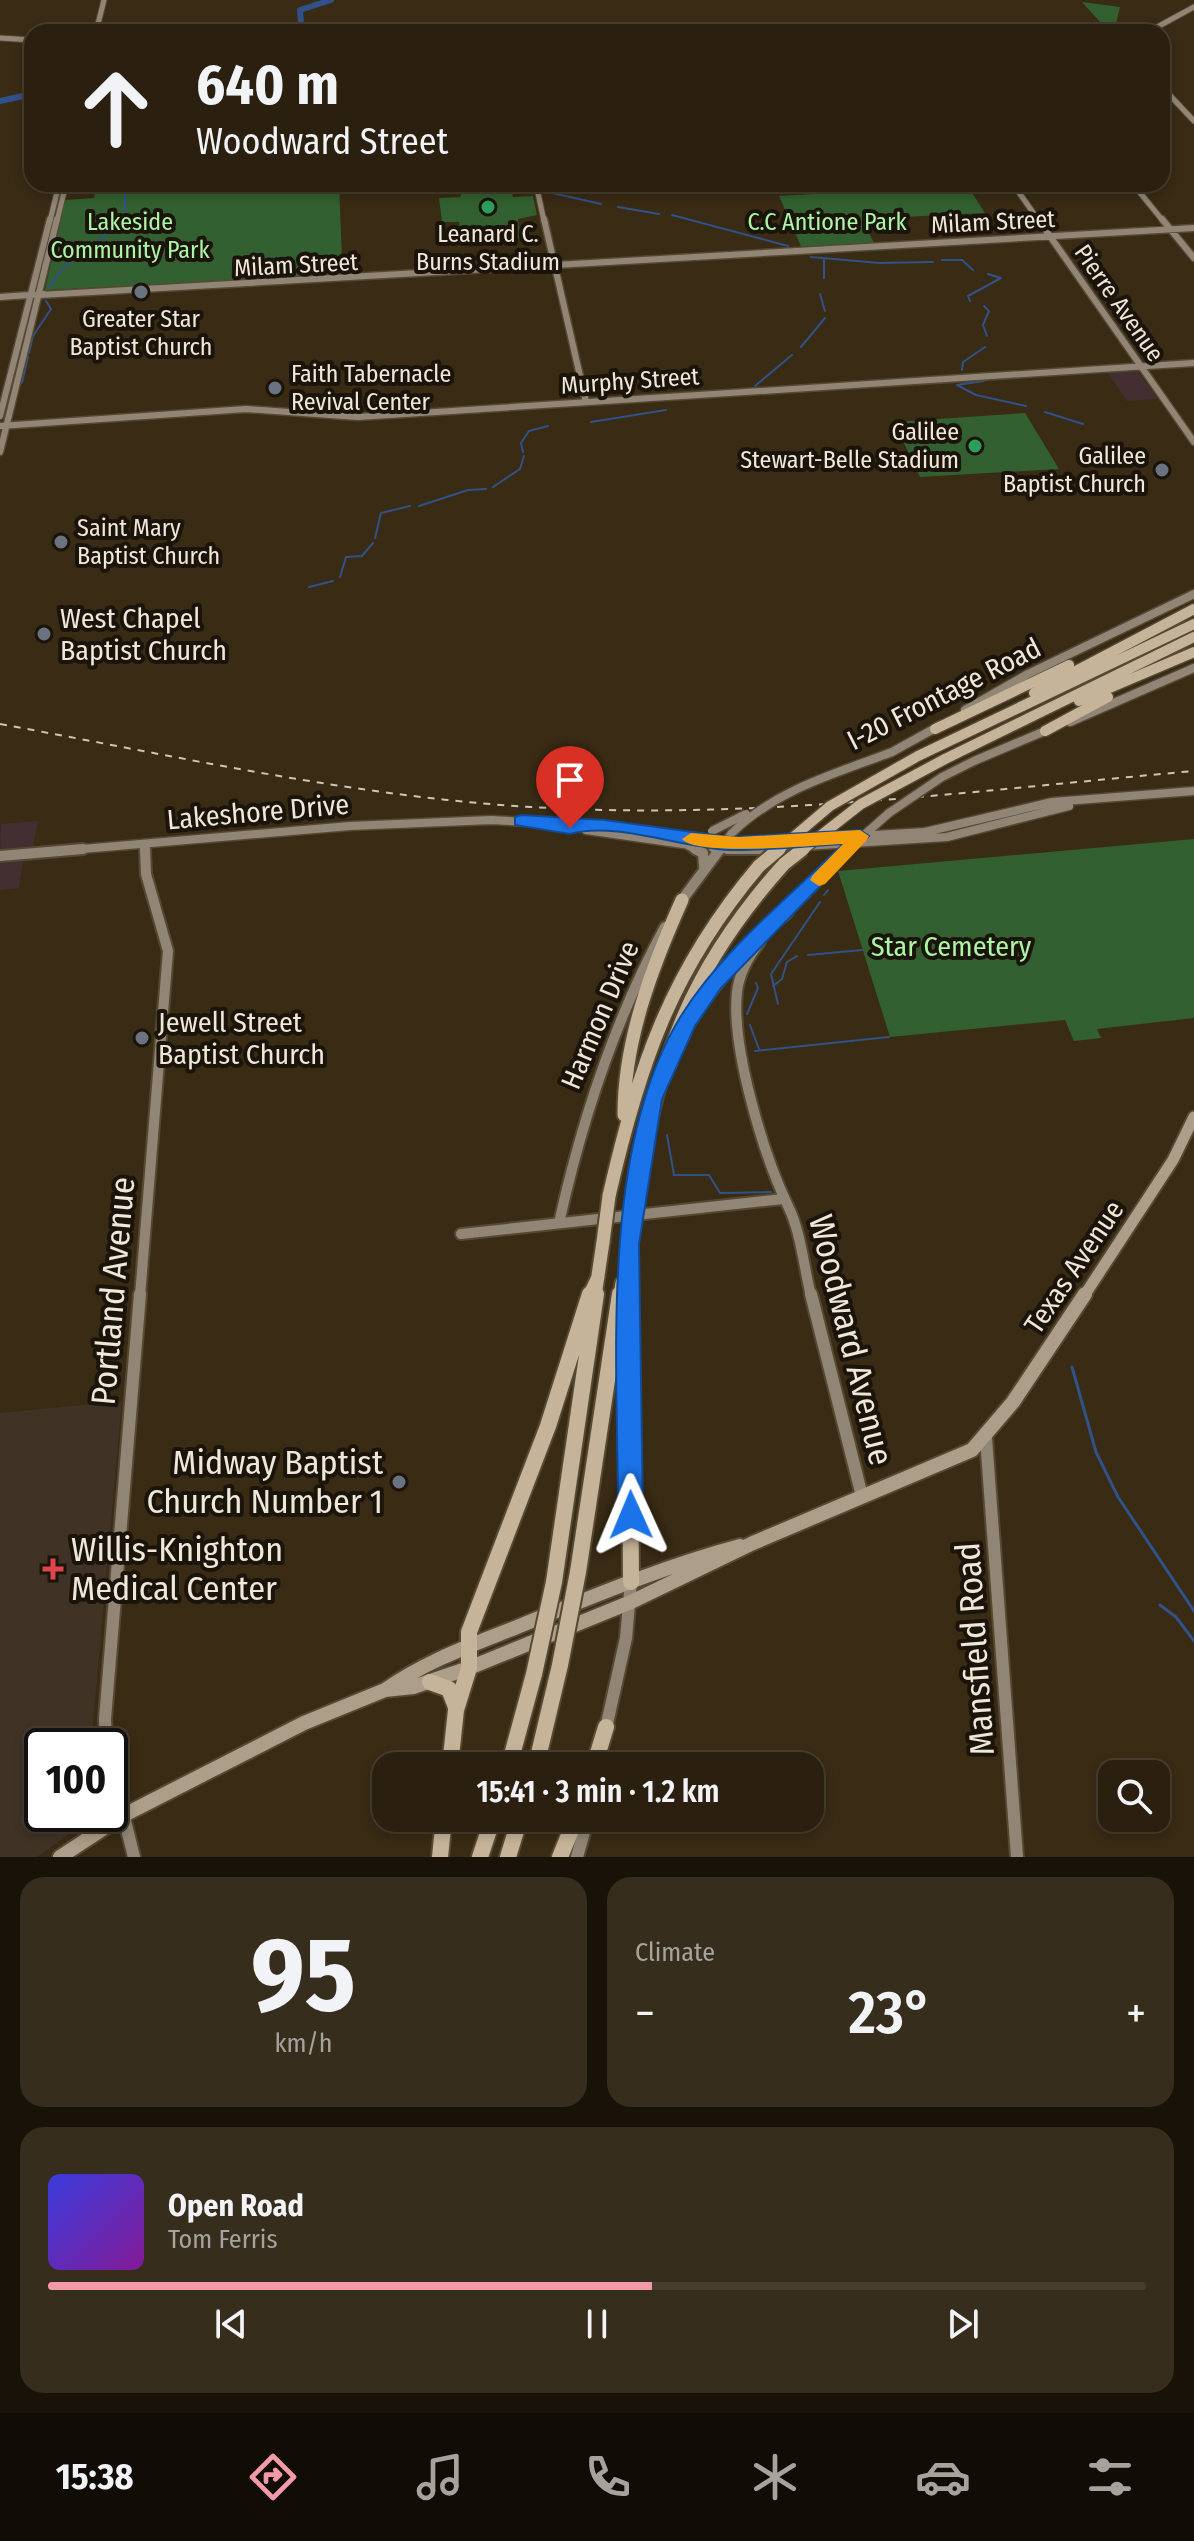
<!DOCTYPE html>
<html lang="en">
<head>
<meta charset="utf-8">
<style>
	:root { --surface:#2b200f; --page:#372d1d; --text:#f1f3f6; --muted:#a6a39e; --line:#473e2f; --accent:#f39aa9 }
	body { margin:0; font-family:"Fira Sans Condensed",sans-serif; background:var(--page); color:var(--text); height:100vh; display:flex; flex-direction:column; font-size:30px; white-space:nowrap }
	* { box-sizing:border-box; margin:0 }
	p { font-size:26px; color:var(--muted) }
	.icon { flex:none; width:44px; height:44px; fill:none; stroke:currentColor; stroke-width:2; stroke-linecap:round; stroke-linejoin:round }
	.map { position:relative; height:1857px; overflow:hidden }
	.panel { display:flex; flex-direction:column; gap:20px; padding:20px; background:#181208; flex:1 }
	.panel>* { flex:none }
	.guide { position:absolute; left:24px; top:24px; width:1146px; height:168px; border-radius:24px; box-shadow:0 4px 12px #0003,0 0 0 2px var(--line); background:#2b200f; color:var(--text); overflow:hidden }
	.controls { position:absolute; left:1098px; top:1760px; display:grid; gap:16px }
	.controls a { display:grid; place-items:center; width:72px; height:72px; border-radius:16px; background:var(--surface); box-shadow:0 4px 12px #0003,0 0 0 2px var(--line); font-size:40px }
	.speed { position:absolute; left:24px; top:1728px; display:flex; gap:16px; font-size:40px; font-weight:700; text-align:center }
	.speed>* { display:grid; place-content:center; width:104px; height:104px; border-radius:50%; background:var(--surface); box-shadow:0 4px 12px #0003,0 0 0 2px var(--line); line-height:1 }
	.speed .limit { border:4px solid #111; border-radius:12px; background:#fff; color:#111 }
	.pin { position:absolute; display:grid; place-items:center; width:68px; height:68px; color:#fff; margin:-82px -34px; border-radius:50% 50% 50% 0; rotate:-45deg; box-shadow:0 0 8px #0007 }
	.pin .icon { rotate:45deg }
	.me { position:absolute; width:88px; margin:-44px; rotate:359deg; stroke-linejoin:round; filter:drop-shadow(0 0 6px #0008) }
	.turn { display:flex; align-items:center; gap:28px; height:168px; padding:0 40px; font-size:36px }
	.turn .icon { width:104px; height:104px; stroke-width:2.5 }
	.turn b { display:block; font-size:56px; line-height:68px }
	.big { font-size:60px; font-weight:600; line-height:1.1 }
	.panel .tile { flex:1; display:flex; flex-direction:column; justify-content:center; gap:12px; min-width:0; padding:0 28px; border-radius:24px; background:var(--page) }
	.panel .dial { align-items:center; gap:0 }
	.dial b { font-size:104px; line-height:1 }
	.song { display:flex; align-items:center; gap:24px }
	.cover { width:96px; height:96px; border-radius:12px; background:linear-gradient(135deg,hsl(240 70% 55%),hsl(290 70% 35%)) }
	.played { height:8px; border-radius:4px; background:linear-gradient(90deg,var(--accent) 55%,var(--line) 55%) }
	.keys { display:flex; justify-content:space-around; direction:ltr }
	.heat { display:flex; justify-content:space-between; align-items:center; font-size:44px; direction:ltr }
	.panel .tiles { flex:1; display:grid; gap:20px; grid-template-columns:1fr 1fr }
	.tile:last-child { grid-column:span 2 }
	.trip { position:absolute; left:372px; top:1752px; width:452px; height:80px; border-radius:24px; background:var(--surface); box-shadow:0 4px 12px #0003,0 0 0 2px var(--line); font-weight:600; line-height:80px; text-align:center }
	.dock { display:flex; height:128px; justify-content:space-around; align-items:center; background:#110d06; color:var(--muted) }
	.dock .icon { width:56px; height:56px }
	.dock .active { color:var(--accent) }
	.dock b { font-size:36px; color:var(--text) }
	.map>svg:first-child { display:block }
	.commercial { fill:#432f31 }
	.medical { fill:#403225 }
	.green { fill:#326030 }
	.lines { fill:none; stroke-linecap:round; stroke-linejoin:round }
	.stream-far1 { stroke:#305289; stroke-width:2 }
	.stream { stroke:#305289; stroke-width:3 }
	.river { stroke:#305289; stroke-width:6 }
	.secondary-far4-casing { stroke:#564934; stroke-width:7 }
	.secondary-far3-casing { stroke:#564934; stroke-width:9 }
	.secondary-far2-casing { stroke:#564934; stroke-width:11 }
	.secondary-far1-casing { stroke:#564934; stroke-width:14 }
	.secondary-casing { stroke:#564934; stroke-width:16 }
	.primary-far1-casing { stroke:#564934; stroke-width:15 }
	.primary-casing { stroke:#564934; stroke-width:18 }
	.highway-far2-casing { stroke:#564934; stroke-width:13 }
	.highway-far1-casing { stroke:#564934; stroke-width:17 }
	.highway-casing { stroke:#564934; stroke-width:20 }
	.secondary-far4 { stroke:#918675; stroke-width:5 }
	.secondary-far3 { stroke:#918675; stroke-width:6 }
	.secondary-far2 { stroke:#918675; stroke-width:8 }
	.secondary-far1 { stroke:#918675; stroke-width:10 }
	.secondary { stroke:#918675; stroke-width:12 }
	.primary-far1 { stroke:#ac9e88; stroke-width:11 }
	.primary { stroke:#ac9e88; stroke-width:14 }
	.highway-far2 { stroke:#c5b499; stroke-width:10 }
	.highway-far1 { stroke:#c5b499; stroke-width:13 }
	.highway { stroke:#c5b499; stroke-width:16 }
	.rail { stroke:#cec5b5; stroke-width:2; stroke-dasharray:7 7; stroke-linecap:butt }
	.secondary-bridge-casing { stroke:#564934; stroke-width:11; stroke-linecap:butt }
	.highway-bridge-far2-casing { stroke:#564934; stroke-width:13; stroke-linecap:butt }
	.highway-bridge-far1-casing { stroke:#564934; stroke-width:17; stroke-linecap:butt }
	.highway-bridge-casing { stroke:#564934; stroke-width:20; stroke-linecap:butt }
	.secondary-bridge { stroke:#918675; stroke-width:8 }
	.highway-bridge-far2 { stroke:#c5b499; stroke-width:10 }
	.highway-bridge-far1 { stroke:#c5b499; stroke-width:13 }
	.highway-bridge { stroke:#c5b499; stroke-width:16 }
	.route { fill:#1a73e8; stroke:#114b97; stroke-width:2 }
	.slow { fill:#f59e0b }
	.leisure-dot { fill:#2e9e5b; stroke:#1b140b; stroke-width:3 }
	.worship-dot { fill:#6b7280; stroke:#1b140b; stroke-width:3 }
	.health-dot { fill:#e0444e; stroke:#1b140b; stroke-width:3 }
	.labels { text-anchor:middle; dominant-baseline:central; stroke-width:8; stroke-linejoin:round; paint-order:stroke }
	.far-park-label { font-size:24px; fill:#abf5a6; stroke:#1b140b }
	.far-street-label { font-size:24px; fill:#f0e7d9; stroke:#1b140b }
	.far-poi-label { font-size:24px; fill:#f0e7d9; stroke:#1b140b }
	.poi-label { font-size:28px; fill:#f0e7d9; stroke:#1b140b; text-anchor:start }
	.street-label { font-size:28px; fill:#f0e7d9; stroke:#1b140b }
	.park-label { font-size:28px; fill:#abf5a6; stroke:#1b140b }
	.near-street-label { font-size:34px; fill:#f0e7d9; stroke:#1b140b }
	.near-poi-label { font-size:34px; fill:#f0e7d9; stroke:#1b140b; text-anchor:end }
</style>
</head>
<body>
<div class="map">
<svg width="1194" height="1857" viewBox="0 0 1194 1857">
	<rect width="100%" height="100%" fill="#392b14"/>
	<path class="commercial" d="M1137,370L1158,399L1127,401L1107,372Z
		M38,821L33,846L0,849L1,824Z
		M23,860L19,888L0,890V862Z"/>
	<path class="medical" d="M122,1401L91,1746H42V1814H88L87,1821L37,1857H0V1413Z"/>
	<path class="green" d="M1082,2L1120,7L1114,32H1109Z
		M96,184H339L342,258L338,259L339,276L45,290L65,200L94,198Z
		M479,184H510L513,197L533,196L537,215L518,219L521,238L462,241L459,222H442L439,198L461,197L460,191Z
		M967,185L985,213L862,219L876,247L803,251L779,196Z
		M1025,413L1059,469L920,477L894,422Z
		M1194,839V1018L1097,1029L1101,1038L1074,1041L1065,1020L890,1037L838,871Z"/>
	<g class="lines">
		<path class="stream-far1" d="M126,188L127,184
			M125,190V213
			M548,192L601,204
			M618,207L659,214
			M672,215L788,246
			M811,257L879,263L933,262
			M824,260V278
			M942,260H962L973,270
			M50,287C67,254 105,244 126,214
			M820,294L825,311
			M970,301L968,296L1001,278L988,274
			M984,306L989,311L983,325L987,336
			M801,347L825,318
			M29,353L33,336L51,309L46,301
			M962,370L963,362L985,347
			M984,381L957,385L976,395L1026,406
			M22,383L28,357
			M755,386L792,355
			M1045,412L1083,424
			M591,422L666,410
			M523,452L521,443L529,431L548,426
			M493,487L520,469L524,456
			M419,506L468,490L486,489
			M375,538L381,513L410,506
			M340,577L346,557L362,556L373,543
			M309,587L333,581
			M824,895L828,890
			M808,955L862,950
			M773,986L782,979L787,962L797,956
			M778,1004L771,974L820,902
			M747,1014L758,988L756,983
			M750,1025L759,1049
			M755,1051L889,1037
			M667,1135L674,1175H709L720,1193L771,1192"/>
		<path class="stream" d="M1072,1367L1096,1452L1118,1497L1194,1611
			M1160,1605L1176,1617L1194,1641"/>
		<path class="river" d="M293,32L301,23L300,10L331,0
			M0,101L32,94"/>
		<defs>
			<path id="secondary-far4" d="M96,32L104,0
				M1148,32L1194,7
				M0,38L32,40
				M1162,87L1194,121
				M536,184L544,221
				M1013,184L1039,221
				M1133,184L1163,221
				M50,221L59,184
				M57,221L66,184"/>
			<path id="secondary-far3" d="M544,219L586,402
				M1038,219L1194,442
				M1162,219L1194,258
				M40,295L1194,228
				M0,297L44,294
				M0,416L50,219
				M0,426L246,409L358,417L1194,363
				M0,452L57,219"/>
			<path id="secondary-far2" d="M965,710L1028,674L1194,594
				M1070,722L1194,668
				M892,752L939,726
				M974,761L1052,728
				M586,830L690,845
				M687,845L699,851
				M713,848L744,850L947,837L1069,806
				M59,851L350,826L491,820L605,826L739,843L925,832L1052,802L1194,791
				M145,851V844
				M719,851L732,833
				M846,851L889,813"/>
			<path id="secondary-far1" d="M695,849L703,853L704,867
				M727,849H761
				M0,856L83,849
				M679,904L720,849
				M783,916L848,849
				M760,942C749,956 739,974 737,992C731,1048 764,1156 788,1206C801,1232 804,1268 811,1296
				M559,1223C582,1119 614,1021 665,927
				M461,1234L783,1199
				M140,1296L168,951L146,874L145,849"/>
			<path id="secondary" d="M811,1294L862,1496
				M986,1438L1017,1857
				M606,1728L626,1638L631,1582
				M106,1746L105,1719L140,1294
				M110,1761L134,1857
				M577,1857L588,1818"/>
			<path id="primary-far1" d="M1084,1296L1173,1160L1194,1117"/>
			<path id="primary" d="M385,1690C427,1660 475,1644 522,1625C594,1596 665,1566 740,1546
				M104,1746L105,1742
				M88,1838L92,1814
				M60,1857L124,1815L304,1723L385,1690L413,1687L469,1668L631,1602L753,1543L972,1450L1013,1402L1085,1294"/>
			<path id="highway-far2" d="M1034,693L1194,609
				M1079,701L1194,652
				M935,729L1069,665
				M1045,731L1108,697
				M918,756L1194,624
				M945,759L1194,637"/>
			<path id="highway-far1" d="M672,1052C700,996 738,952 786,912
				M624,1115C624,1040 652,967 682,900
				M636,1193C660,1055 689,970 784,864
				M609,1196C639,1065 671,970 759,866
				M629,1244V1296
				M589,1296L598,1277
				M595,1296L603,1242
				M620,1296L622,1283"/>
			<path id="highway" d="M629,1294L631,1582
				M578,1572L620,1294
				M554,1582L596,1294
				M430,1682L449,1689L456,1707
				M450,1766L456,1710L469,1668V1632L548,1426L590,1294
				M509,1766L534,1674
				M536,1766L560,1665
				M594,1766L606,1727
				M440,1857L444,1818
				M480,1857L493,1818
				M508,1857L520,1818
				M560,1857L576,1818"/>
		</defs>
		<use href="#secondary-far4" class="secondary-far4-casing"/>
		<use href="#secondary-far3" class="secondary-far3-casing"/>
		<use href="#secondary-far2" class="secondary-far2-casing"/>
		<use href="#secondary-far1" class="secondary-far1-casing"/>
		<use href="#secondary" class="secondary-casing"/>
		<use href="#primary-far1" class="primary-far1-casing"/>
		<use href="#primary" class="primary-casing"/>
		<use href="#highway-far2" class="highway-far2-casing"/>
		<use href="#highway-far1" class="highway-far1-casing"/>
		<use href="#highway" class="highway-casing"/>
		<use href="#secondary-far4" class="secondary-far4"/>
		<use href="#secondary-far3" class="secondary-far3"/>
		<use href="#secondary-far2" class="secondary-far2"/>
		<use href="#secondary-far1" class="secondary-far1"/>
		<use href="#secondary" class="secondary"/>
		<use href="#primary-far1" class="primary-far1"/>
		<use href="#primary" class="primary"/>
		<use href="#highway-far2" class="highway-far2"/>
		<use href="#highway-far1" class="highway-far1"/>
		<use href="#highway" class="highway"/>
		<path class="rail" d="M0,724C182,757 364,799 549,808C765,819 980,790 1194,771"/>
		<defs>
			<path id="secondary-bridge" d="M889,813L942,777L974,761
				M712,831L746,814
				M732,833C777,789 835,774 892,752"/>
			<path id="highway-bridge-far2" d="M777,851L830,806L918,756
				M801,851L861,804L945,759"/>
			<path id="highway-bridge-far1" d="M784,864L803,849
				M759,866L779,849
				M603,1242L609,1196
				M629,1244L636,1193"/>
			<path id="highway-bridge" d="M560,1665L578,1572
				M534,1674L554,1582"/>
		</defs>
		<use href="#secondary-bridge" class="secondary-bridge-casing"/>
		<use href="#highway-bridge-far2" class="highway-bridge-far2-casing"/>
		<use href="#highway-bridge-far1" class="highway-bridge-far1-casing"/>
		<use href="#highway-bridge" class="highway-bridge-casing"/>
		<use href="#secondary-bridge" class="secondary-bridge"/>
		<use href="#highway-bridge-far2" class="highway-bridge-far2"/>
		<use href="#highway-bridge-far1" class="highway-bridge-far1"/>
		<use href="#highway-bridge" class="highway-bridge"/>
	</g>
	<path class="route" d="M521,815L605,820L730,837L860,830L869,836L721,988L695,1026L662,1099L639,1244L643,1515L639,1524L631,1527L622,1524L618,1515C618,1364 599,1148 681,1016C722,950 788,898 843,844C806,846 767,851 730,850C682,848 615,821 570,834L515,825V817Z"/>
	<path class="slow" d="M860,830L869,836L866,841L825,884L819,886L810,880L813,875L843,844C816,845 697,857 682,839L691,833L739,837Z"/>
	<g class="leisure-dot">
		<circle cx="488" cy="207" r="8"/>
		<circle cx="975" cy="446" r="8"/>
	</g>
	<g class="worship-dot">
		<circle cx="141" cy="292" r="8"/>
		<circle cx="275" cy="388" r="8"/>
		<circle cx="1162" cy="470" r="8"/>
		<circle cx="61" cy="542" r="8"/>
		<circle cx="44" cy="634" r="8"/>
		<circle cx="142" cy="1038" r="8"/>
		<circle cx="399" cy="1482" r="8"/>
	</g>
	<path class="health-dot" d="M49 1557h8v8h8v8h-8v8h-8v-8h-8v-8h8z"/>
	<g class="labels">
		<g class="far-park-label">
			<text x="130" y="222">Lakeside<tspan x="130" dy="28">Community Park</tspan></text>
			<text x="827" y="222">C.C Antione Park</text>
		</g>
		<g class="far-street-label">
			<text transform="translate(993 222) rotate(-3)">Milam Street</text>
			<text transform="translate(296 265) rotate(-3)">Milam Street</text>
			<text transform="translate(1119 303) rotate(55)">Pierre Avenue</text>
			<text transform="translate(630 381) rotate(-4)">Murphy Street</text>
		</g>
		<g class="far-poi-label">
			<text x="488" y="234">Leanard C.<tspan x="488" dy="28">Burns Stadium</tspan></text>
			<text x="141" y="319">Greater Star<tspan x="141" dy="28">Baptist Church</tspan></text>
			<text x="291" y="374" text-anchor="start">Faith Tabernacle<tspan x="291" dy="28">Revival Center</tspan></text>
			<text x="959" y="432" text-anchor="end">Galilee<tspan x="959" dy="28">Stewart-Belle Stadium</tspan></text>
			<text x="1146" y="456" text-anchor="end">Galilee<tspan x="1146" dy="28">Baptist Church</tspan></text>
			<text x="77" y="528" text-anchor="start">Saint Mary<tspan x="77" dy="28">Baptist Church</tspan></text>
		</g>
		<g class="poi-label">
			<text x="60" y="618">West Chapel<tspan x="60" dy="32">Baptist Church</tspan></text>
			<text x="158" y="1022">Jewell Street<tspan x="158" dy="32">Baptist Church</tspan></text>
		</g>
		<g class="street-label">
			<text transform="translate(944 694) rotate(-27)">I-20 Frontage Road</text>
			<text transform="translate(258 812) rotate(-5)">Lakeshore Drive</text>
			<text transform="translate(600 1015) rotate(-67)">Harmon Drive</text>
			<text transform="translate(1074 1267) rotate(-56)">Texas Avenue</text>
		</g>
		<g class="park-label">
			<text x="951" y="946">Star Cemetery</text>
		</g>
		<g class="near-street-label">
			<text transform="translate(113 1291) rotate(-85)">Portland Avenue</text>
			<text transform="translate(851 1340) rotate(76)">Woodward Avenue</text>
			<text transform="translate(975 1649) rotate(-94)">Mansfield Road</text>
		</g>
		<g class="near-poi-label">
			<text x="383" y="1462">Midway Baptist<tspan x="383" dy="39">Church Number 1</tspan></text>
			<text x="71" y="1549" text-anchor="start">Willis-Knighton<tspan x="71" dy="39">Medical Center</tspan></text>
		</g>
	</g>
</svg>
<div class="controls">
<a><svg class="icon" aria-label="search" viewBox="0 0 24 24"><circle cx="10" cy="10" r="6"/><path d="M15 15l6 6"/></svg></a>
</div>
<div class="speed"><div class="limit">100</div></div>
<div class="pin" style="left:570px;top:828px;background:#d93025"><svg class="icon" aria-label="arrive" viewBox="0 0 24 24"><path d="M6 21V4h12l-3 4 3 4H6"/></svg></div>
<svg class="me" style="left:631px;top:1515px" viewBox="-20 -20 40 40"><path d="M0-17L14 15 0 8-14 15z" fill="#1a73e8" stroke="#fff" stroke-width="4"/></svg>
<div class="trip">15:41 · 3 min · 1.2 km</div>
<div class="guide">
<div class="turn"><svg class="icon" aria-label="ahead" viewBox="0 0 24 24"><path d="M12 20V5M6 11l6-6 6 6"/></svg><div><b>640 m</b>Woodward Street</div></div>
</div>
</div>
<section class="panel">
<div class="tiles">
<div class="tile dial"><b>95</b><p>km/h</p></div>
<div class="tile"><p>Climate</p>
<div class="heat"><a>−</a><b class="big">23°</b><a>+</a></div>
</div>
<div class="tile">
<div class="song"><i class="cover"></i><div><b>Open Road</b><p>Tom Ferris</p></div></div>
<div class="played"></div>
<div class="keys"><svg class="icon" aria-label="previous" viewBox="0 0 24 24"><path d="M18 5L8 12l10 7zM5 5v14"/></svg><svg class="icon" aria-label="pause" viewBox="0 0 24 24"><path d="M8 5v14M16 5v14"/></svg><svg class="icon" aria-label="next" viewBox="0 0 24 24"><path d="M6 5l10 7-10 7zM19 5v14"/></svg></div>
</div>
</div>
</section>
<nav class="dock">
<b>15:38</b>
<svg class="icon active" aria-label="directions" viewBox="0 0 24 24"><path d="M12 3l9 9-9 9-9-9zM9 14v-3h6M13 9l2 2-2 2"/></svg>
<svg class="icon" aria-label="music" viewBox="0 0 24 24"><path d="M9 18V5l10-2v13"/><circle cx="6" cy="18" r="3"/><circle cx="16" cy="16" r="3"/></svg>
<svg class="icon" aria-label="phone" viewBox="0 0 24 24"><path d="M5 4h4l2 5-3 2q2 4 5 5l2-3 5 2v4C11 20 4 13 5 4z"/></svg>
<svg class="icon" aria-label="climate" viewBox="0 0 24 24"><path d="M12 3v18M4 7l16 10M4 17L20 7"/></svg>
<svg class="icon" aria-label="car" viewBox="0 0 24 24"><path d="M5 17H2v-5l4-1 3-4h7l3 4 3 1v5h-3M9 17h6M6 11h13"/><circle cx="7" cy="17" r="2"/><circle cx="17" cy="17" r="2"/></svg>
<svg class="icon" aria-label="filters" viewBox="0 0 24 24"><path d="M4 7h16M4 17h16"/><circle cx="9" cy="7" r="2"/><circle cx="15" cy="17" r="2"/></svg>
</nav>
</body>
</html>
